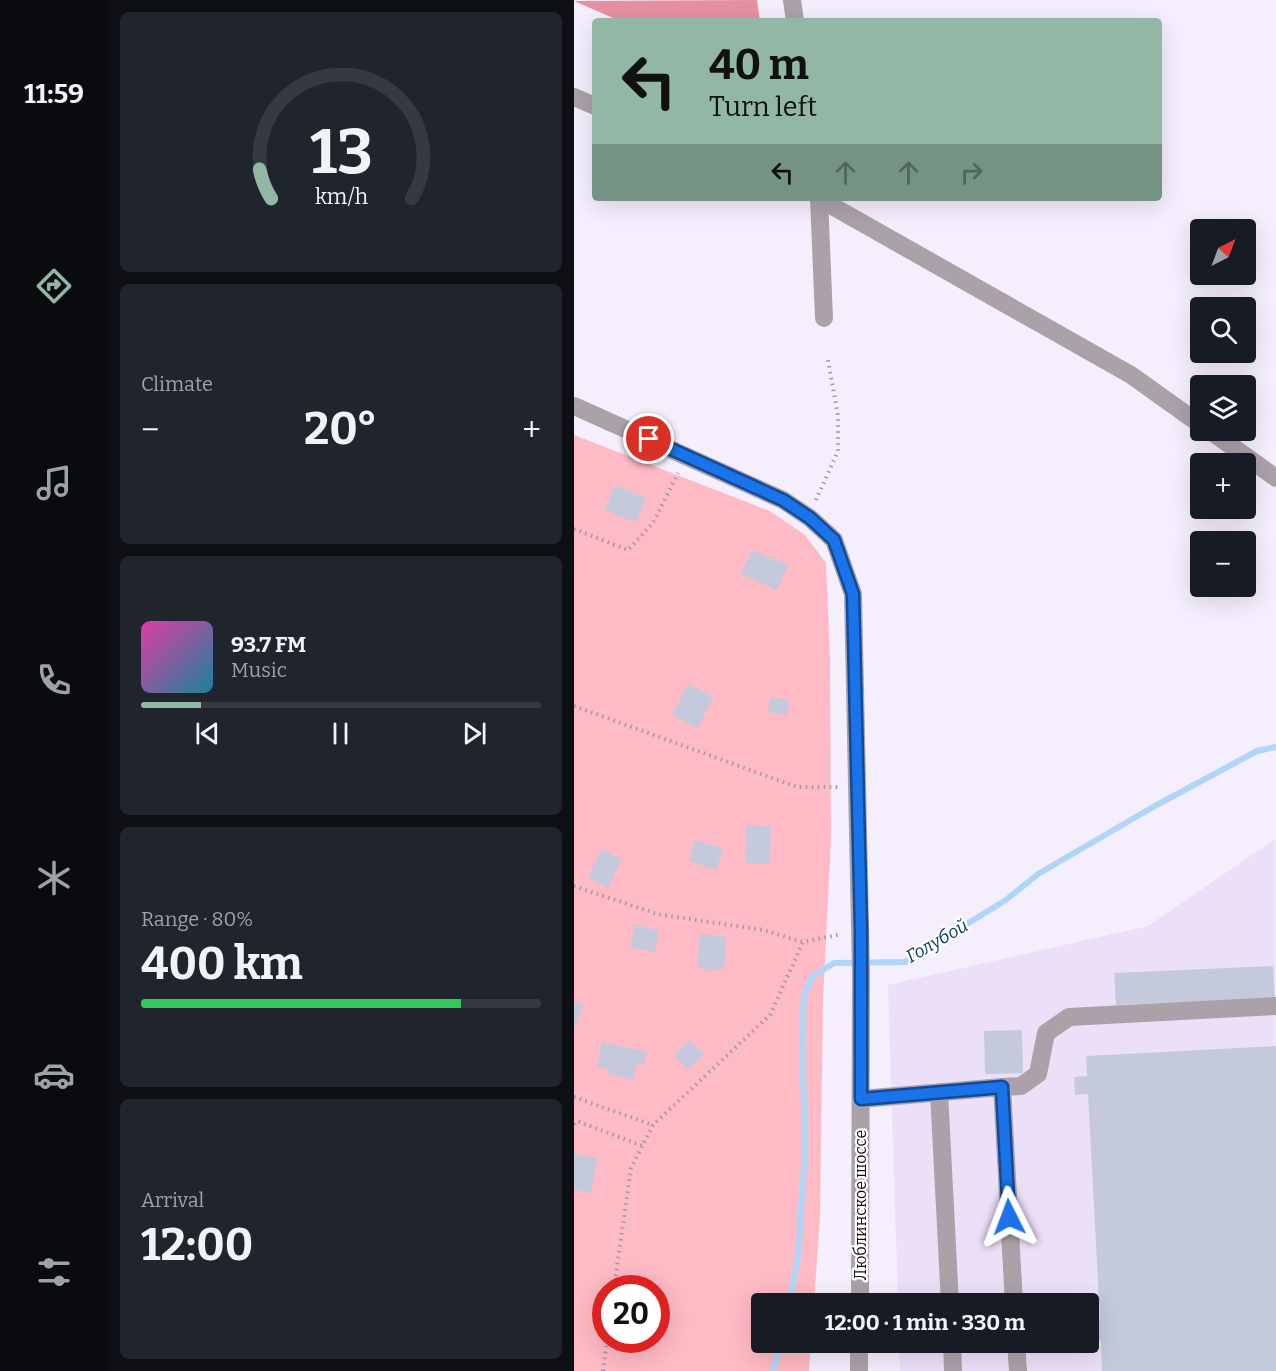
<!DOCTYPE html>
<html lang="en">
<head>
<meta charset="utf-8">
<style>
	:root { --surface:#171b24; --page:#20242c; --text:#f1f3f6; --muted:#9ea1a6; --line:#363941; --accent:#92b8a5 }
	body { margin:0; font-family:Bitter,serif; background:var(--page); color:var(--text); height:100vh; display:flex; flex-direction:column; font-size:22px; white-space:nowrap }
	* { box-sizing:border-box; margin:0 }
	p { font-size:20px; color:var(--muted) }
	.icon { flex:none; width:33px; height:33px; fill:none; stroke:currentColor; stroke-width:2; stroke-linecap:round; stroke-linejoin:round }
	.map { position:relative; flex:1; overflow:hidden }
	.sheet { display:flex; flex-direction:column; gap:12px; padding:12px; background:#0d0f14; width:466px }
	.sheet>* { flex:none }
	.guide { position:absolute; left:18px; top:18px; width:570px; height:183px; border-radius:6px; box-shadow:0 6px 24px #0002; background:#92b8a5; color:#111; overflow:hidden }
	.needle { width:39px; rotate:42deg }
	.buttons { position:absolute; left:616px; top:219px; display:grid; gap:12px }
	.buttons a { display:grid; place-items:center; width:66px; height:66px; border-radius:6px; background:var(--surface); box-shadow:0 6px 24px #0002; font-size:30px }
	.speed { position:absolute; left:18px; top:1275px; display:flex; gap:12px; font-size:30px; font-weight:700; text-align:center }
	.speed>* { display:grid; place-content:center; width:78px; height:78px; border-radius:50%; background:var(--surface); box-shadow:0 6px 24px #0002; line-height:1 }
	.speed .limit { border:9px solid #d22; background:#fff; color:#111 }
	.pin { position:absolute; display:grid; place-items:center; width:51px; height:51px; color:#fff; margin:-26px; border:3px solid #fff; border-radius:50%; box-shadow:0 2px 6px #0007 }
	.me { position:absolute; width:66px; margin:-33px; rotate:357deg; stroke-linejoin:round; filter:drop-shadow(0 0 4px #0008) }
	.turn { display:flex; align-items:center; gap:21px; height:126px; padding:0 18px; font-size:27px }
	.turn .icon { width:78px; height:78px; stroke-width:2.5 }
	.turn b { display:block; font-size:42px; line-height:51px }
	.lanes { display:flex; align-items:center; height:57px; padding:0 18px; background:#0003; justify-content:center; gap:30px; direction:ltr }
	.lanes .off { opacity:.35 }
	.big { font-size:45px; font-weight:700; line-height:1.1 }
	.sheet .card { flex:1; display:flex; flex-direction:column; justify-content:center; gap:9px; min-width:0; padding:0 21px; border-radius:9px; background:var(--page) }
	.sheet .dial { align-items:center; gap:0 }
	.dial svg { height:156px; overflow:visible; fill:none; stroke:var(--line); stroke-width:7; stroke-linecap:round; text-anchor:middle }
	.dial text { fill:var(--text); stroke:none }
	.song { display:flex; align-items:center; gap:18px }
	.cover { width:72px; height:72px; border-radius:9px; background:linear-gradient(135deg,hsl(320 70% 55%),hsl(190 70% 35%)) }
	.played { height:6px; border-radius:3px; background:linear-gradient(90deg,var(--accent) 15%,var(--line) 15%) }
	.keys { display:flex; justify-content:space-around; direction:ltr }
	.heat { display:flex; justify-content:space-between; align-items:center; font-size:33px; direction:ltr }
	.charge { height:9px; border-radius:4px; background:linear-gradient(90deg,#34c759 80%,var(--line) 0) }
	.trip { position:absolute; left:177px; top:1293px; width:348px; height:60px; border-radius:6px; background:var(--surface); box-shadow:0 6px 24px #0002; font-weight:700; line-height:60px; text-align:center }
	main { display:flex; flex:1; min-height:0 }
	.tab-bar { display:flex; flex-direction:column; width:108px; justify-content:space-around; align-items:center; background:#090b0e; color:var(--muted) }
	.tab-bar .icon { width:42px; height:42px }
	.tab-bar .active { color:var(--accent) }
	.tab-bar b { font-size:27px; color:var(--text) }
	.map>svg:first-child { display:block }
	.built { fill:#ece0f9 }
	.green { fill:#febac5; fill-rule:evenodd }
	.forest { fill:#e790a1 }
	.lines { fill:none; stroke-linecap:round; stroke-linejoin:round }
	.stream { stroke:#afd6f9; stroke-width:6 }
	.building { fill:#c5c9dc }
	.path { stroke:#a09aa6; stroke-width:4; stroke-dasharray:1.5 4.5; stroke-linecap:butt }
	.minor { stroke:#aaa2a8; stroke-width:18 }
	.route-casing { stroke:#114b97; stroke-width:15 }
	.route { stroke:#1a73e8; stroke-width:10 }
	.labels { text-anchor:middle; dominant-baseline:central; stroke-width:4.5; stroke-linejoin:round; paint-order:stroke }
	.street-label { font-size:16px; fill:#100d13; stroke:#fefefe }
	.water-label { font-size:18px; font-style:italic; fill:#073b60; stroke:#fefefe }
</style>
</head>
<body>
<main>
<nav class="tab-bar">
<b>11:59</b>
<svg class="icon active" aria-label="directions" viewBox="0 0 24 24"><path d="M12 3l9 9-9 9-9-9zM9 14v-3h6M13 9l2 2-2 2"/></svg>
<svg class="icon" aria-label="music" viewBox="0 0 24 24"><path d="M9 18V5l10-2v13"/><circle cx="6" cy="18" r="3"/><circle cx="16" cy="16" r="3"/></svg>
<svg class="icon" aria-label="phone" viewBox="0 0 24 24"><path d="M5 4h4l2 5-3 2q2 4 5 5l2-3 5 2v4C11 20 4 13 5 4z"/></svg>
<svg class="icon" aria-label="climate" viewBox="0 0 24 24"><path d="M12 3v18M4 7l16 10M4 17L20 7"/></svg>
<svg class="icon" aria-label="car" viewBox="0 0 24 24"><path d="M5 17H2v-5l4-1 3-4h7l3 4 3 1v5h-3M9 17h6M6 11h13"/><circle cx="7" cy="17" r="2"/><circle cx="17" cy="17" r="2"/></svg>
<svg class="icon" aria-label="filters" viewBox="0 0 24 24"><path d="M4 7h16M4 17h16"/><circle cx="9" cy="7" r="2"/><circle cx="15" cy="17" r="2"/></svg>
</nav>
<section class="sheet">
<div class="card dial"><svg viewBox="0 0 100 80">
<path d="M14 69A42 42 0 1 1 86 69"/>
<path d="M14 69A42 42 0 0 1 8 54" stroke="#92b8a5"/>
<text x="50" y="56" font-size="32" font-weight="700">13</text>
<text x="50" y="72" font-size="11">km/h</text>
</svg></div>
<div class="card"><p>Climate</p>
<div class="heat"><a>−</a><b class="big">20°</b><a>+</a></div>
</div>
<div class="card">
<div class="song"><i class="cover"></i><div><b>93.7 FM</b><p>Music</p></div></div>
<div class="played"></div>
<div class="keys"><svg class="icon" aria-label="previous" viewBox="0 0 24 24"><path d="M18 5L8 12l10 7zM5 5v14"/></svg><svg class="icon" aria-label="pause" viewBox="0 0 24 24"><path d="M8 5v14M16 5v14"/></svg><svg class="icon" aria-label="next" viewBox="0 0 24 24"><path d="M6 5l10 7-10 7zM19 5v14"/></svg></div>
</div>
<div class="card"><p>Range · 80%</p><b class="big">400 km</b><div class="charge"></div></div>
<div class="card"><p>Arrival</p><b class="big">12:00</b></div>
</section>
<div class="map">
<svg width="702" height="1371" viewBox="0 0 702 1371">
	<rect width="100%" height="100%" fill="#f5eefd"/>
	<path class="built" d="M701,839V1371H326L325,1343L514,1342V1304L324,1303L314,985L574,926Z"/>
	<path class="green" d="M0,435L196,511L231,535L252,563L256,657L257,839L249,999L246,1215L240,1303L188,1304V1342L237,1343L235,1371H0ZM32,1288H82V1340H32Z"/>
	<path class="forest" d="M183,0L186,21H46L0,1Z"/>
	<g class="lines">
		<path class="stream" d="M215,1304L224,1257L231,1150L228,1033L230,995L239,976L260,963L331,962L432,900L464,874L579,807L683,751L702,747
			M199,1371L207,1342"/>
	</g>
	<path class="building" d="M41,485L72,498L62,523L31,510Z
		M178,550L214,565L203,590L167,574Z
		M114,684L139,696L124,728L98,715Z
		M196,697L215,700L213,715L194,712Z
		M173,825L197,826L196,864L171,863Z
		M121,840L149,848L142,870L115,861Z
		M27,849L48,859L34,888L14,878Z
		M61,925L85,931L81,952L56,947Z
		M126,934L152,936L150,970L123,968Z
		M699,966L701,998L542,1005L540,973Z
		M0,1001L9,1005L0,1030Z
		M448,1030L449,1073L411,1074L410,1031Z
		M115,1040L130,1053L115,1069L100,1055Z
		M28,1042L73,1052L70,1065L63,1063L59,1080L34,1074L35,1070L23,1067Z
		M702,1046V1371H528L527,1340L514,1341V1320L526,1319L514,1094L501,1095L500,1077L513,1076L512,1056Z
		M0,1154L23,1158L17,1193L0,1190Z"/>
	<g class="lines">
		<path class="path" d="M242,500L264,451V416L254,360
			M0,529L54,550L79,523L104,473
			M0,706L223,787H264
			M0,886L83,914L189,930L229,942
			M0,1097L79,1125
			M0,1124L3,1121L69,1146
			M40,1288L57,1168L79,1125L196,1015L229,942L268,934
			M29,1371L33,1340"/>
		<path class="minor" d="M218,0L221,21
			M0,97L21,106
			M244,198L557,375L627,425
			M245,198L250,318
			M0,406L209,500L236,518L260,540L279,594L287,974L286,1304
			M635,430L702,478
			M428,1087L447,1086L464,1074L472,1033L495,1017L702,1006
			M365,1092L376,1304
			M287,1099L428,1087L440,1304
			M378,1342L379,1371
			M442,1342L444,1371
			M285,1371V1342"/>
	</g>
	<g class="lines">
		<defs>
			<path id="route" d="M75,439L209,500L236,518L260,540L279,594L287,930V1099L428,1087L435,1217"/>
		</defs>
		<use href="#route" class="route-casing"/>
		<use href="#route" class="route"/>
	</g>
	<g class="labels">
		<g class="street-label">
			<text transform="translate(286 1205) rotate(-90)">Люблинское шоссе</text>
		</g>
		<g class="water-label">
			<text transform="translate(363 941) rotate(-30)">Голубой</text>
		</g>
	</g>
</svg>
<div class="buttons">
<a><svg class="needle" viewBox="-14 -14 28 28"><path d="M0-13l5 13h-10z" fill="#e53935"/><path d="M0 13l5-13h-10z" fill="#9ea1a6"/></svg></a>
<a><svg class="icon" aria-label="search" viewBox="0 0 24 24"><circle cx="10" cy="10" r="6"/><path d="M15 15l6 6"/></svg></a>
<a><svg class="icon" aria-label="layers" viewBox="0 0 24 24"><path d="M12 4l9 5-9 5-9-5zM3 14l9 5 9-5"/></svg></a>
<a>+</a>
<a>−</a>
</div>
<div class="speed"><div class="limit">20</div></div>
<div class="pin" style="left:75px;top:439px;background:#d93025"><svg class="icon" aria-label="arrive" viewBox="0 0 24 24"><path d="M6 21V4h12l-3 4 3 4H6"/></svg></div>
<svg class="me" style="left:435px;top:1217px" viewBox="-20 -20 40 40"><path d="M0-17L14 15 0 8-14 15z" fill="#1a73e8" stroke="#fff" stroke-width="4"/></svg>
<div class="trip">12:00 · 1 min · 330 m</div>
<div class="guide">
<div class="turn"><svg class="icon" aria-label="left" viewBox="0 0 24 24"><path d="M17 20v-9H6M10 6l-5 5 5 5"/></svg><div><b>40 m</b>Turn left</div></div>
<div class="lanes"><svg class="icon" aria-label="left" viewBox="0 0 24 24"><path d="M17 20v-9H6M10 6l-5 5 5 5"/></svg><svg class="icon off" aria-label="ahead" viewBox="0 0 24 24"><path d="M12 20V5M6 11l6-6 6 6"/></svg><svg class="icon off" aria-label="ahead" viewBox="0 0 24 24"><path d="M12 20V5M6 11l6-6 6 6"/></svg><svg class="icon off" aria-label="right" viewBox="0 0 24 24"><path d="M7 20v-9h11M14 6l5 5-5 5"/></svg></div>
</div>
</div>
</main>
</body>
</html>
